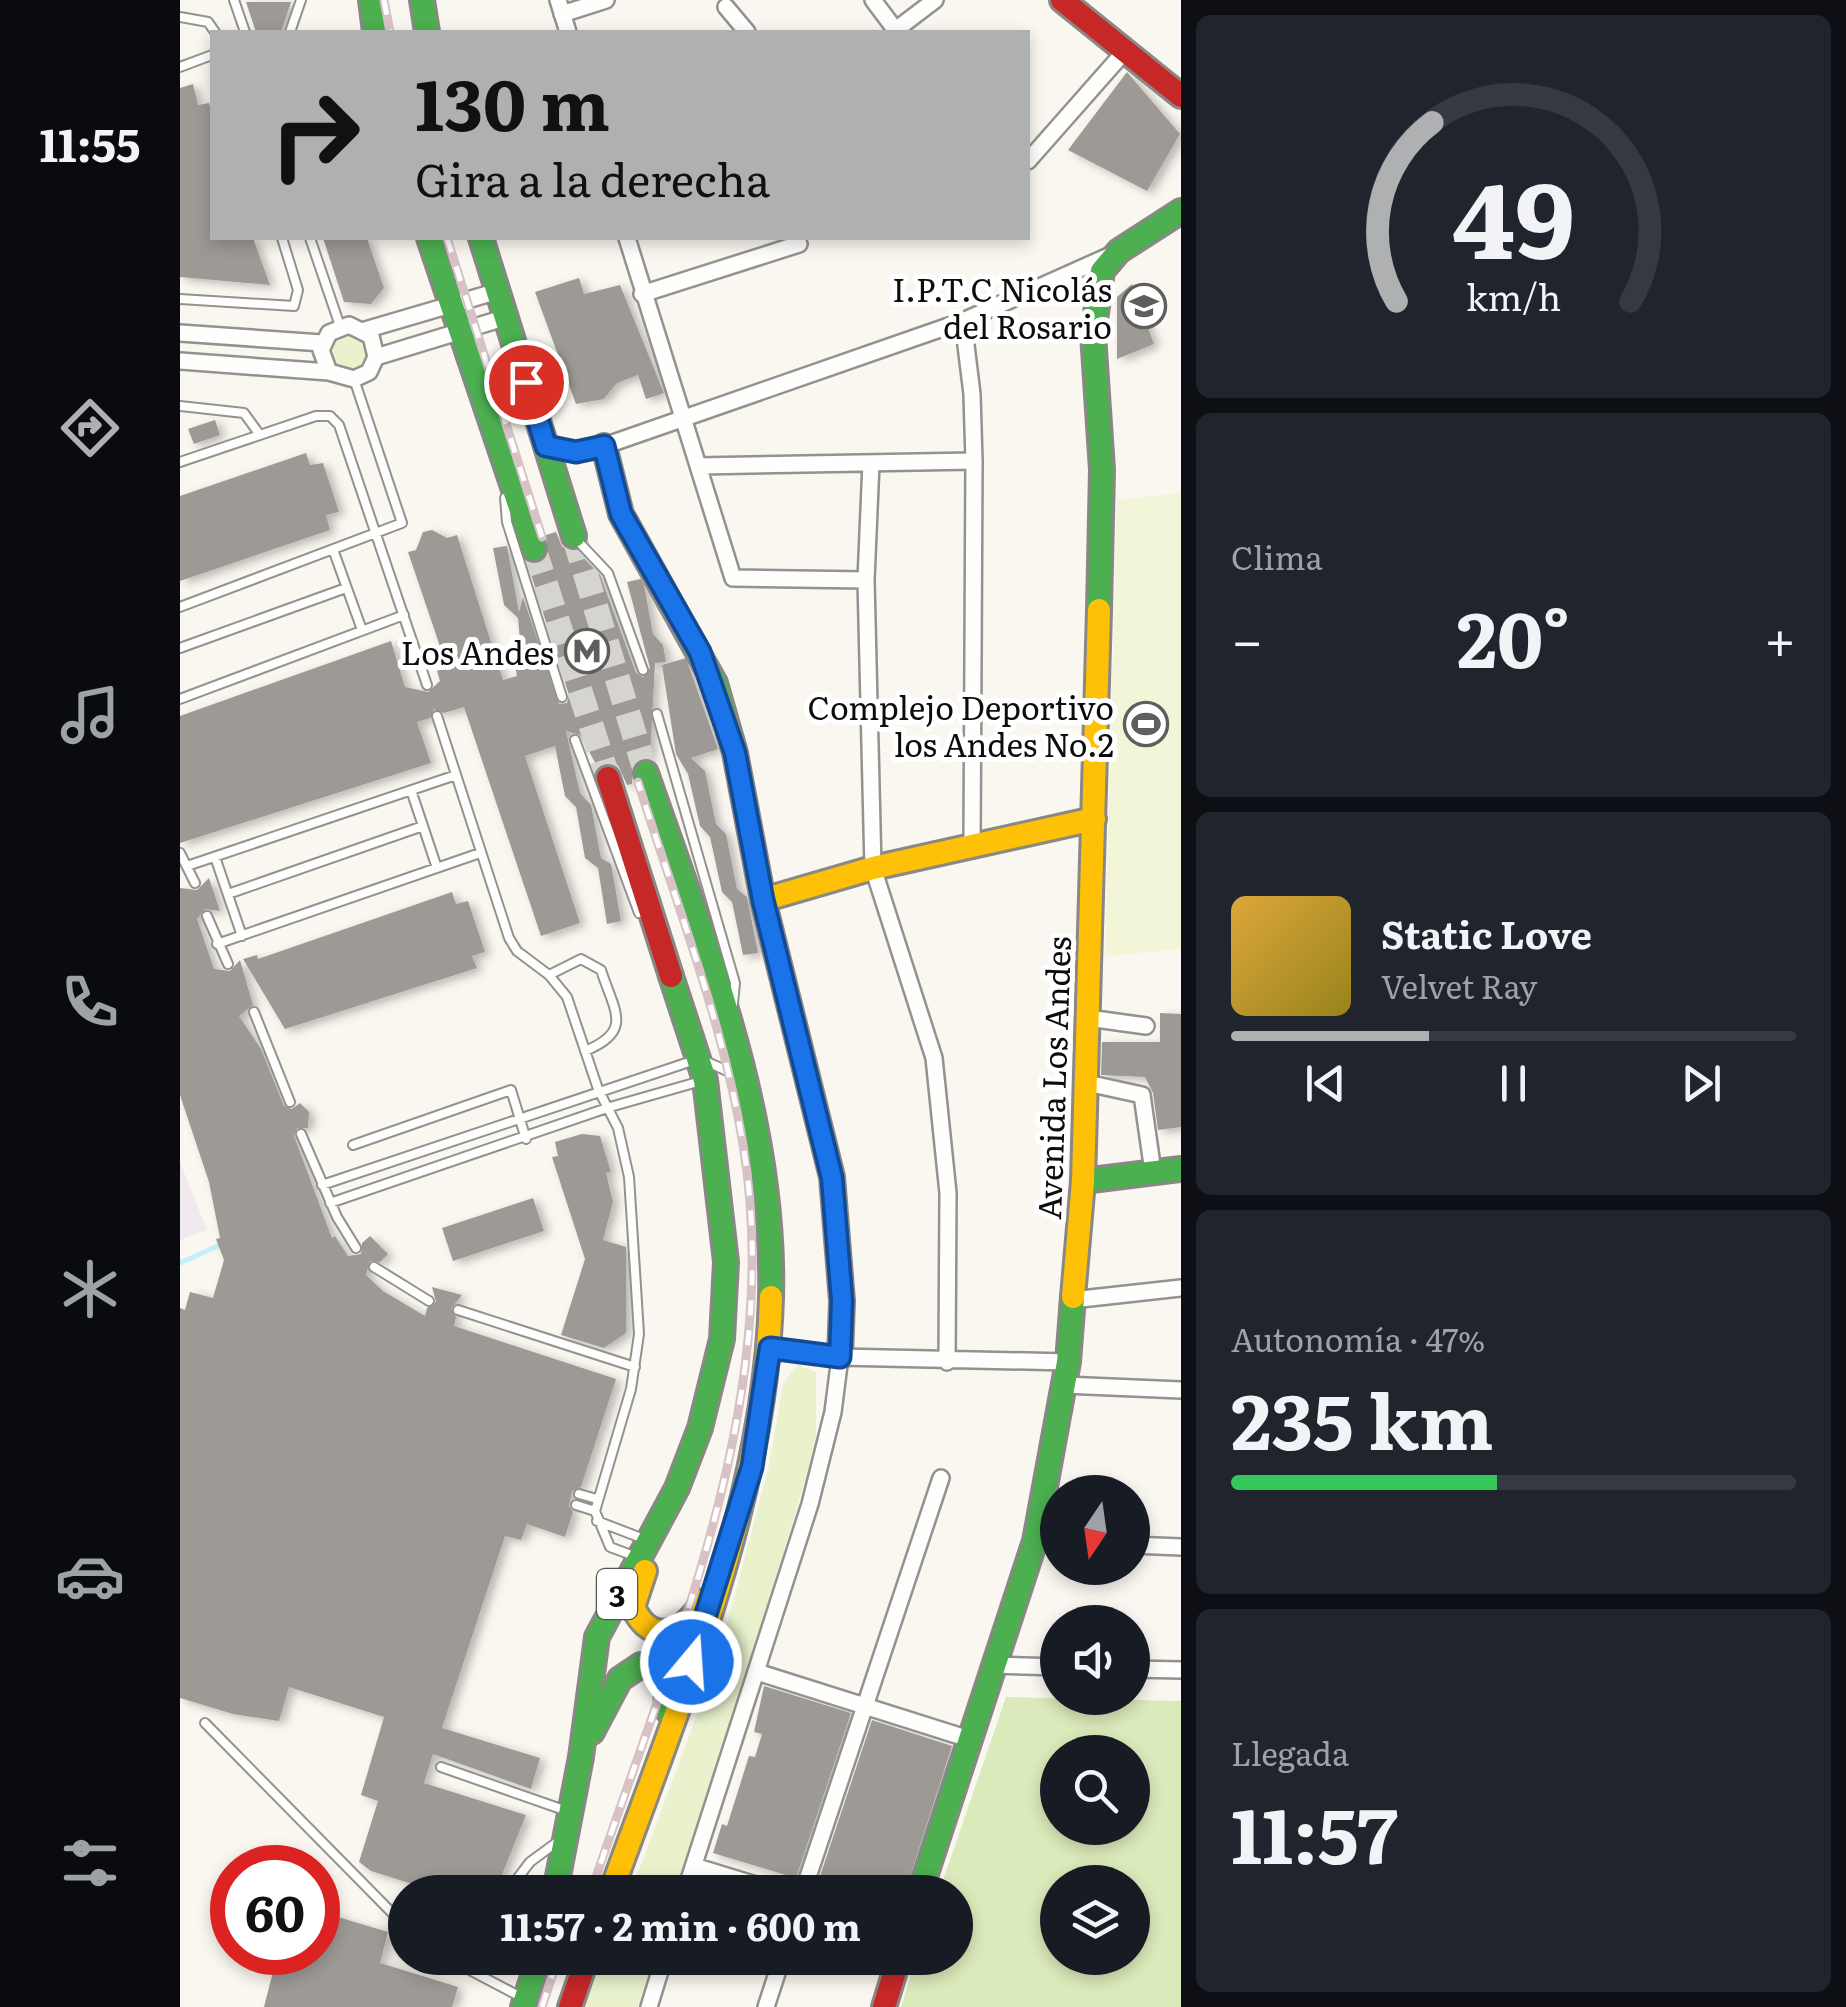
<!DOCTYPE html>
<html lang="es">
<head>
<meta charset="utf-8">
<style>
	:root { --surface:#171b24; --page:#20242c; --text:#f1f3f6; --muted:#9ea1a6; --line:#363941; --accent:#afb0b1 }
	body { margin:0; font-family:Literata,serif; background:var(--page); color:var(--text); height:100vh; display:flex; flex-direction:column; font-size:38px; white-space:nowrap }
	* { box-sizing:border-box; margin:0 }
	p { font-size:32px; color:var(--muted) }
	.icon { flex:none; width:55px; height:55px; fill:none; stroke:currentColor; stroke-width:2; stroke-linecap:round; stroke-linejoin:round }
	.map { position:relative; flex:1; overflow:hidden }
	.details { display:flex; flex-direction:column; gap:15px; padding:15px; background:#0d0f14; width:665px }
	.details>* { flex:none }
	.banner { position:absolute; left:30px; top:30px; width:820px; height:210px; border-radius:0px; box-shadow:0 5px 15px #0003; background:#afb0b1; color:#111; overflow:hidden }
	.needle { width:65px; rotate:193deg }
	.tools { position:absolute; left:860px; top:1475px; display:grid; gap:20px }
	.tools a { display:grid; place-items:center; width:110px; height:110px; border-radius:50%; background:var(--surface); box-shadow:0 5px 15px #0003; font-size:50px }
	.speed { position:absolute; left:30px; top:1845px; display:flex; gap:20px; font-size:50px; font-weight:700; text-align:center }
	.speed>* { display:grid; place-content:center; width:130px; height:130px; border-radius:50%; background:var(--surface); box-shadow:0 5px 15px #0003; line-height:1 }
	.speed .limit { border:15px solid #d22; background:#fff; color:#111 }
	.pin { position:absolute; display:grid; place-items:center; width:85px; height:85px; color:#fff; margin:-42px; border:5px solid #fff; border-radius:50%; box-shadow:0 2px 10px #0007 }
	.me { position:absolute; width:110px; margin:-55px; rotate:18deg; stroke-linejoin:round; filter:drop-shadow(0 0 8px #0008) }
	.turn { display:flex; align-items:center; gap:35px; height:210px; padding:0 40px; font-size:45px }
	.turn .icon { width:130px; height:130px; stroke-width:2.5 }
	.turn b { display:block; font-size:70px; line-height:85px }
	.big { font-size:75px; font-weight:700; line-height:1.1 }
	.details .widget { flex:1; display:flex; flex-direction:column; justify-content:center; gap:15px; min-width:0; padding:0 35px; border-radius:15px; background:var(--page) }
	.details .dial { align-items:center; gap:0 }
	.dial svg { height:260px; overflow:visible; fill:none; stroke:var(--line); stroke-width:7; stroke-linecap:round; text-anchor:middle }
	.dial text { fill:var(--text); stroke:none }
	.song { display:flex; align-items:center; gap:30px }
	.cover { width:120px; height:120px; border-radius:15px; background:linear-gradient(135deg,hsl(40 70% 55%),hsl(50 70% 35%)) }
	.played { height:10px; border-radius:5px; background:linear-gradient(90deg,var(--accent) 35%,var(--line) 35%) }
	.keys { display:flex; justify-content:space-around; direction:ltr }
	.heat { display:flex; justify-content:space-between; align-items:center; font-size:55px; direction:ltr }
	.charge { height:15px; border-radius:8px; background:linear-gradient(90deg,#34c759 47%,var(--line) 0) }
	.trip { position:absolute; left:208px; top:1875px; width:585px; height:100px; border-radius:50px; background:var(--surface); box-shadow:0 5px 15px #0003; font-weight:700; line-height:100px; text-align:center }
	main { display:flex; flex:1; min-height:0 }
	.tab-bar { display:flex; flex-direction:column; width:180px; justify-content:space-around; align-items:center; background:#090b0e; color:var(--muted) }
	.tab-bar .icon { width:70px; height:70px }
	.tab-bar .current { color:var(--accent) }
	.tab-bar b { font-size:45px; color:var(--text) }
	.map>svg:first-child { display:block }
	.industrial { fill:#f0eaee }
	.green { fill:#e9f2cd }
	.forest { fill:#dbeaba; fill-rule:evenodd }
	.pitch { fill:#f2f5d7 }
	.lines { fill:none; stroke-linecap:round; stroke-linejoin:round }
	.stream { stroke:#c2eff8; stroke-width:5 }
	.building { fill:#9d9a96; filter:url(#shadow) }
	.primary-tunnel { stroke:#d6d4ce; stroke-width:25; stroke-dasharray:25 12; stroke-linecap:butt }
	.lane-casing { stroke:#93928f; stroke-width:12 }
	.street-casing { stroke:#93928f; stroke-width:20 }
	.fast-casing { stroke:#8a8885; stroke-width:28 }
	.slow-casing { stroke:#8a8885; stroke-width:28 }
	.jam-casing { stroke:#8a8885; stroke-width:28 }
	.lane { stroke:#fefefd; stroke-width:8 }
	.street { stroke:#fefefd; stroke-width:15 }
	.fast { stroke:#4caf50; stroke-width:22 }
	.slow { stroke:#ffc107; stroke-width:22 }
	.jam { stroke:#c62828; stroke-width:22 }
	.rail-casing { stroke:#d8c2c6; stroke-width:9 }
	.rail { stroke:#fff; stroke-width:5; stroke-dasharray:15; stroke-linecap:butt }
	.route-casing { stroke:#114b97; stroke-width:25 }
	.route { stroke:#1a73e8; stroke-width:18 }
	.labels { text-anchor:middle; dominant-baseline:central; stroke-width:10; stroke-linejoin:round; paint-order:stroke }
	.shield { fill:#fff; stroke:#555; stroke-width:2.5 }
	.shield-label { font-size:30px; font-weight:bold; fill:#0c0c0c }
	.poi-label { font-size:32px; fill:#0c0c0c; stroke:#fff; text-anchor:end }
	.street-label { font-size:32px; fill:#0c0c0c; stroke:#fff }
</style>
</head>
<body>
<main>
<nav class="tab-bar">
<b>11:55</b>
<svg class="icon current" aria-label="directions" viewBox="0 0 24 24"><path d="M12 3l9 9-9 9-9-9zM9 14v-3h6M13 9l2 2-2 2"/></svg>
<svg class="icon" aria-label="music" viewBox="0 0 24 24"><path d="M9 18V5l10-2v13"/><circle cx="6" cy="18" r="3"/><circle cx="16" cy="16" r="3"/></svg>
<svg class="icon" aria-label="phone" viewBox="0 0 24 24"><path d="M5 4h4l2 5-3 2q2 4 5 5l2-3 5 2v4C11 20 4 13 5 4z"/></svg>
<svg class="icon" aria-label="climate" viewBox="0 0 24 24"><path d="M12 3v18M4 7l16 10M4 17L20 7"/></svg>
<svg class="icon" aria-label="car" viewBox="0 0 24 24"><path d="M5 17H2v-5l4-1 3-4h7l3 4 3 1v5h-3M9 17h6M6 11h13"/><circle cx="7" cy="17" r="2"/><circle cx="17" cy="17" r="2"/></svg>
<svg class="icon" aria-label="filters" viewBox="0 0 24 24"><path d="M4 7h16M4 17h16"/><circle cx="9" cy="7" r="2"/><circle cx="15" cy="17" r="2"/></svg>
</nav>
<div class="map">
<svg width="1001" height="2007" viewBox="0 0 1001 2007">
	<defs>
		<filter id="shadow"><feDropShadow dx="5.5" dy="3" stdDeviation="5" flood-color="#0004"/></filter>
	</defs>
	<rect width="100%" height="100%" fill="#faf7f0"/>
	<path class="industrial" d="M0,1162L27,1230L0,1240Z"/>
	<path class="green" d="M151 351a19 19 0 1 1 38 0a19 19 0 1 1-38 0Z
		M618,1365L636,1372V1435L627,1474L535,1777L493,1892H451L539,1655L589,1465L603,1383Z
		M421,1958H473L458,2007H404Z"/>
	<path class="forest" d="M826,1697L1001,1701V2007H721L736,1958H775V1892H759ZM878,1752H952V1828H878ZM878,1882H952V1958H878Z"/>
	<path class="pitch" d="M1001,493V949L925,956L937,500Z"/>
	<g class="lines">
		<path class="stream" d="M0,1263L38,1246"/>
	</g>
	<path class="building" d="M66,2H111L101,32H76Z
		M947,72L1000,134L967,191L888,150Z
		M13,84L18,105L29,103L32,116V238H73L90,285L0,277V88Z
		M143,238H187L204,288L191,304L164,302Z
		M399,278L404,294L440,285L484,393L466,399L458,375L437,383L424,399L396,404L355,292Z
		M952,284L974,344L937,359V297Z
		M35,420L40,435L14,444L8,429Z
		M126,453L130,465L143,463L159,512L146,515L150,530L0,581V496Z
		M252,530L267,538L277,535L323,680L337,676L333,654L341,652L338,618L324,605L313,548L327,546L339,612L343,597L379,704L387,703L389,695L349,568L367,559L366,535L376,532L382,547L398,552L420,575L456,673L463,677L470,668L447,582L461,579L464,585L473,634L483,645L486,662L475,663L470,758L453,763L452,784L447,785L438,765L430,762L417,766L400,735L386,731L400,793L411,805L421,858L431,864L441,921L427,924L418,868L405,858L396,807L385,796L375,746L345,756L400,923L361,936L284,707L264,713L254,709L250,718L237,722L251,763L0,843V716L211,641L225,687L248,692L260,681L257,671L267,667L228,552L236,550L243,532Z
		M506,658L538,749L511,758L525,771L536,824L546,834L557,889L567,897L578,953L563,955L552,902L542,892L530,837L520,826L508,774L496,754L482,665Z
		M29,878L40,911L25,909L17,919L34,969L50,971L60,960L73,1005L59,1016L81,1049L104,1106L112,1109L120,1103L129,1112L128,1128H117L114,1136L152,1238L155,1236L168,1256L181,1254L182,1243L190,1236L208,1254L200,1262L190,1261L186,1275L203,1291L245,1316L247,1308L256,1302L252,1287L282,1295L271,1309L276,1317L274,1326L436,1379L401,1487L392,1491L389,1506L393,1512L385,1537L347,1524L341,1540L325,1536L262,1728L360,1758L351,1789L253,1754L244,1783L346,1815L315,1892H240L242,1887L191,1871L179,1862L198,1801L181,1795L204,1717L109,1687L99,1721L53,1714L0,1698V1308L5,1310L10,1292L33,1298L44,1260L36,1239L40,1238L29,1182L0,1095V888L17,890Z
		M272,892L276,904L288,901L305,952L292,956L297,968L105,1029L63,959L77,955L78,959Z
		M980,1013L1001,1014V1127L978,1130L973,1093L965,1077L921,1075L922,1042H980Z
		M402,1134L420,1136L431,1172L426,1173L433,1202L423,1240L446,1247V1333L424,1348L381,1335L405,1259L372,1157L378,1156L375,1142Z
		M353,1198L364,1231L273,1261L262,1228Z
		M584,1686L671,1713L616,1878L533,1853L542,1824L547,1826L569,1756L575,1757L582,1734L574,1732Z
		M692,1720L772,1746L725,1892H660L637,1885Z
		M138,1911L208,1932L200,1963L278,1987L272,2007H84L98,1952H138Z"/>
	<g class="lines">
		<path class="primary-tunnel" d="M394,536L466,773
			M354,549L428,778"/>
		<defs>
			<path id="lane" d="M54,0L65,32
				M0,17L28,22L35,32
				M110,32L121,0
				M0,67L32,55
				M130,238L160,326
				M0,299L114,306L118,290L102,238
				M0,406L64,413L80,435
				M0,462L136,416H150L159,425L247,685
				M325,498L327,522L382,697
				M396,539L428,573L463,670
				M154,552L182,630
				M0,607L222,523L174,379
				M0,648L166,588
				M0,699L224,615
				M477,714L555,983L553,1004
				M257,716L329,938L337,951L369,975L387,997L418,1089L438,1128L449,1177L459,1334L451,1389L415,1511L430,1547L454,1556
				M395,740L459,913
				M231,790L257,868
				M0,853L15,883
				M35,857L62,936
				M7,866L276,775
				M48,894L243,826
				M27,916L48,964
				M37,944L300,853
				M369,975L401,959L421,970C434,1011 454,1031 405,1051
				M74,1012L110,1102
				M525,1061L554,1074
				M121,1134L157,1217L176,1248
				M173,1145L331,1090L346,1139
				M142,1185L512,1061
				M150,1203L430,1107L521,1081
				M194,1267L249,1301
				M278,1310L455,1367
				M399,1494L417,1499
				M396,1505L415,1511
				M417,1521L464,1539
				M25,1723L225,1926
				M261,1767L387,1811
				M331,1887L350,1862L380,1840
				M267,1958L341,1997"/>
			<path id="street" d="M378,0L388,32
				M693,0L717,32
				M546,7L567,32
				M382,14L426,0
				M713,32L755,0
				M848,161L945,51
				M447,238L553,578L686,580
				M462,294L619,244
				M783,321L792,394L794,461L792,846
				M185,330L318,291
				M0,333L142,343
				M196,357L191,336L169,325L149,333L141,350L149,372L174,379L189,372L196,357L327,317
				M0,361L149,372
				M366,446L396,451L424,446L783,321L931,255
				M691,463L686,580L693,868L754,1058L768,1193L767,1362
				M519,466L794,461
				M908,1018L966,1026
				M907,1083L962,1095L973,1172
				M892,1300L1001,1288
				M590,1348L660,1357L888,1362
				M884,1385L1001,1390
				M855,1541L878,1542
				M952,1545L1001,1547
				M812,1665L878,1667
				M952,1669L1001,1670
				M577,1672L789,1739
				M514,1866L599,1892
				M505,1892L630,1504L653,1412L660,1357
				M623,1892L761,1478
				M469,2007L484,1958
				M586,2007L602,1958"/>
			<path id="fast" d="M191,0L195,32
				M242,0L247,32
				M249,238L354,549
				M301,238L394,536
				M424,446L441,514L535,683L555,753L583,900L652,1177L662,1301L660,1357
				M919,610L922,470L913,334L922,271L939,251L1001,211
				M466,773C524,940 596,1117 591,1297
				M903,1181L1001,1169
				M412,1732L440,1679L461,1665L473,1667L486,1677L487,1710
				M375,1892L401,1757L417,1637L497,1488L520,1428L542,1339L546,1262L525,1080L491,976
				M740,1892L855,1541L888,1362L893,1297
				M343,2007L359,1958"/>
			<path id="slow" d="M583,900L693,868L914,819
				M893,1297L903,1181L919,610
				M465,1571L453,1607C471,1647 505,1634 523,1601
				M431,1892C499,1703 586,1499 591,1297"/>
			<path id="jam" d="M882,0L1001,96
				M428,778L491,976
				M390,2007L407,1958
				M704,2007L719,1958"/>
		</defs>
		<use href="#lane" class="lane-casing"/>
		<use href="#street" class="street-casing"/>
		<use href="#fast" class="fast-casing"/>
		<use href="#slow" class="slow-casing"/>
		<use href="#jam" class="jam-casing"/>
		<use href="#lane" class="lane"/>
		<use href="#street" class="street"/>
		<use href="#fast" class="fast"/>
		<use href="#slow" class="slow"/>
		<use href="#jam" class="jam"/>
		<defs>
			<path id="rail" d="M204,0L210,32
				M267,238L362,537
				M411,1892C490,1655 606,1401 563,1145C543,1021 495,901 458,782
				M362,2007L378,1958"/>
		</defs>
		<use href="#rail" class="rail-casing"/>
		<use href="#rail" class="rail"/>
	</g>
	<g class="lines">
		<defs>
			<path id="route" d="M346,382L366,446L396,452L424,446L441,514L520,652L555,753L583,900L652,1178L662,1301L660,1357L590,1348L572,1467L511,1662"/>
		</defs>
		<use href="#route" class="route-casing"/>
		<use href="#route" class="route"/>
	</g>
	<defs>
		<symbol id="school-ring" viewBox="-11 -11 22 22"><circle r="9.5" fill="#fff" stroke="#5f5e5c" stroke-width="1.5"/><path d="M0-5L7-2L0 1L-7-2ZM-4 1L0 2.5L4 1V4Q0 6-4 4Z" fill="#5f5e5c"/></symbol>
		<symbol id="metro-ring" viewBox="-11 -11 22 22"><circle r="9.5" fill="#fff" stroke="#5f5e5c" stroke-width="1.5"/><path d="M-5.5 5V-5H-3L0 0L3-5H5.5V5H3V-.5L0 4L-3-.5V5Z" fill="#5f5e5c"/></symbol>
		<symbol id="stadium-ring" viewBox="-11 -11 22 22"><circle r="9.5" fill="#fff" stroke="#5f5e5c" stroke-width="1.5"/><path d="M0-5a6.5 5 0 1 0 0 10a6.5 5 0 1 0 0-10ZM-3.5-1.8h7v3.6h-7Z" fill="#5f5e5c"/></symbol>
	</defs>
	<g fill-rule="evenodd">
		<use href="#school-ring" x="939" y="281" width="50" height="50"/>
		<use href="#metro-ring" x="382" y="626" width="50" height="50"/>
		<use href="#stadium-ring" x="941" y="699" width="50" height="50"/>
	</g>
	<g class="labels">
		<rect class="shield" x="417" y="1569" width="40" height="50" rx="8"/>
		<g class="shield-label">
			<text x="437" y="1594">3</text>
		</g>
		<g class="poi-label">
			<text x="932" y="288">I.P.T.C Nicolás<tspan x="932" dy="37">del Rosario</tspan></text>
			<text x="374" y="651">Los Andes</text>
			<text x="934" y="706">Complejo Deportivo<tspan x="934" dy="37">los Andes No.2</tspan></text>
		</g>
		<g class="street-label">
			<text transform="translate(872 1078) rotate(-88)">Avenida Los Andes</text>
		</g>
	</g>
</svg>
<div class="tools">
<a><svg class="needle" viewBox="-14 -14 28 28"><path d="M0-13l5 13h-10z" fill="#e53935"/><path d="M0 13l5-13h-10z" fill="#9ea1a6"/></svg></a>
<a><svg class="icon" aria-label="sound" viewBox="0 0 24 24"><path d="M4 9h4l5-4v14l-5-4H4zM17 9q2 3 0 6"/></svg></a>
<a><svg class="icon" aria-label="search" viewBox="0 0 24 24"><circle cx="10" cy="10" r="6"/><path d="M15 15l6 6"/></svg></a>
<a><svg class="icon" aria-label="layers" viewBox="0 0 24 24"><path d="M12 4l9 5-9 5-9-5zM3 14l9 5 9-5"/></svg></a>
</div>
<div class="speed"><div class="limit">60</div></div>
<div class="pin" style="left:346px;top:382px;background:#d93025"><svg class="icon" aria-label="arrive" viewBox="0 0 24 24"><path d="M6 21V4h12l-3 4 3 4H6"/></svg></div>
<svg class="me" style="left:511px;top:1662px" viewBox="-20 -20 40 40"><circle r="17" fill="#1a73e8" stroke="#fff" stroke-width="3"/><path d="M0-11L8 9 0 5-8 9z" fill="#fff"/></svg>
<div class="trip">11:57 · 2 min · 600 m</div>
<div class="banner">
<div class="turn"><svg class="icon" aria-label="right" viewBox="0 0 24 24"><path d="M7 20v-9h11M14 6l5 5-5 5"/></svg><div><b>130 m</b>Gira a la derecha</div></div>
</div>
</div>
<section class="details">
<div class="widget dial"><svg viewBox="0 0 100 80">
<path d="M14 69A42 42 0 1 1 86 69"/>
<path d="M14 69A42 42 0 0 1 25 14" stroke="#afb0b1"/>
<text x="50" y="56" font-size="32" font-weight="700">49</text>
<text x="50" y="72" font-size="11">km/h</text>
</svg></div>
<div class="widget"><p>Clima</p>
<div class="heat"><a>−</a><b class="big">20°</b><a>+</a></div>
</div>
<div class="widget">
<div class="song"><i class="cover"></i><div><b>Static Love</b><p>Velvet Ray</p></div></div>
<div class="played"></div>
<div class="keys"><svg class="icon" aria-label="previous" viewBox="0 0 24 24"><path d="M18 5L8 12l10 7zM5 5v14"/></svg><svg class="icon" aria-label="pause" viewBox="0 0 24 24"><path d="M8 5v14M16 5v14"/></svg><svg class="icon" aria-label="next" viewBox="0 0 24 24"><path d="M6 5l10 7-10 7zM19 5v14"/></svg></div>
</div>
<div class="widget"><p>Autonomía · 47%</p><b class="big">235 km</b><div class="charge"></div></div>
<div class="widget"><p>Llegada</p><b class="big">11:57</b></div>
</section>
</main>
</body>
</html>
